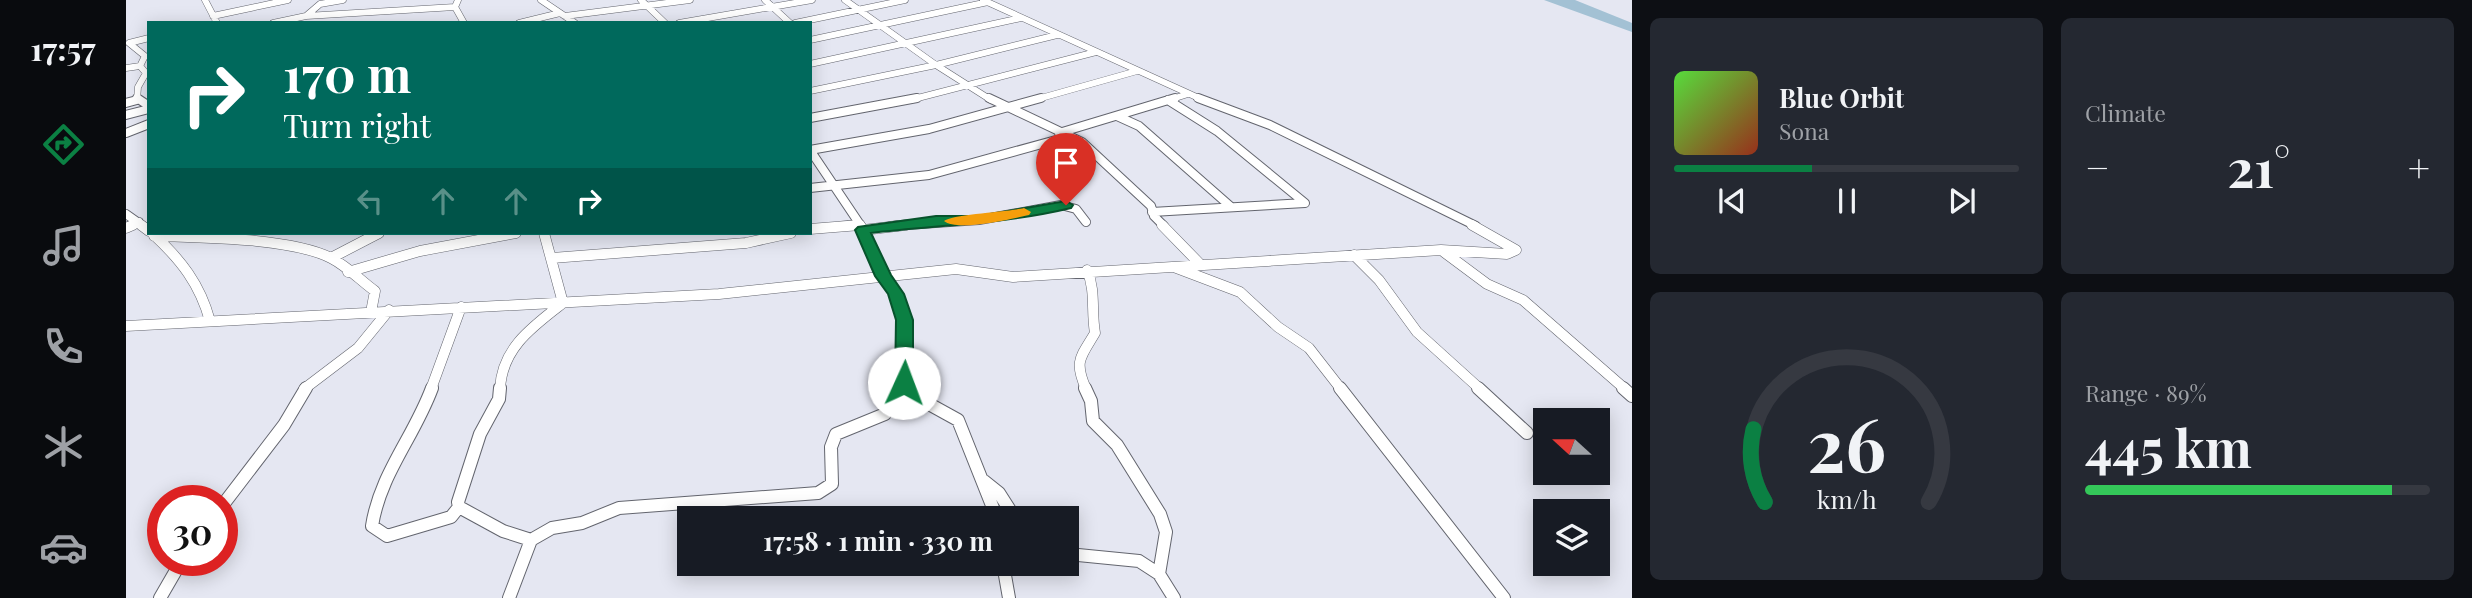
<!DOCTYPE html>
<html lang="en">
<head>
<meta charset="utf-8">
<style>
	:root { --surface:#171b24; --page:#242831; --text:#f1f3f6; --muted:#9ea1a6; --line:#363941; --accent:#0b8043 }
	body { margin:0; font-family:"Playfair Display",serif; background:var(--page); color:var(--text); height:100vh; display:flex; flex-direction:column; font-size:26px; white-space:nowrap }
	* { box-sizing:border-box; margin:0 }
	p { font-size:23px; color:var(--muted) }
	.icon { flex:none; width:38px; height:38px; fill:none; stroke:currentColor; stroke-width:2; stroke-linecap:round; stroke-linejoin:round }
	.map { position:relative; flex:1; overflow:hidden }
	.side { display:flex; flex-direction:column; gap:18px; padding:18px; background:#0d0f14; width:840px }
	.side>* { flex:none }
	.top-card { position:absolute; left:21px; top:21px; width:665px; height:214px; border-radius:0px; box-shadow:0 4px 18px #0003; background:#00695c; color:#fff; overflow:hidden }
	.needle { width:46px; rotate:291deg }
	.tools { position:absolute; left:1407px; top:408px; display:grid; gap:14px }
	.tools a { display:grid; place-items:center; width:77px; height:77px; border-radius:0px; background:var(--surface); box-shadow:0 4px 18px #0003; font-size:35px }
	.speed { position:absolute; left:21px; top:485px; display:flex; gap:14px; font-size:35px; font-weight:700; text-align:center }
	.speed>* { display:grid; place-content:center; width:91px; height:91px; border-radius:50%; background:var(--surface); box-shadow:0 4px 18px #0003; line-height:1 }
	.speed .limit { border:10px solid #d22; background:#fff; color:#111 }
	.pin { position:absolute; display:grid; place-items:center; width:60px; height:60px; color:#fff; margin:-72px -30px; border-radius:50% 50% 50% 0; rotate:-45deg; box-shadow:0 0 7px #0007 }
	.pin .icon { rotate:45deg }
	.me { position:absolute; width:77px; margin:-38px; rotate:2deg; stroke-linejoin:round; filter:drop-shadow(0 0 5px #0008) }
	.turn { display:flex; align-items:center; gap:24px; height:147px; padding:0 21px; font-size:32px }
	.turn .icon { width:91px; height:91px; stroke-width:2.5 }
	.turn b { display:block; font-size:49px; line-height:60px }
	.lanes { display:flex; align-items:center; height:66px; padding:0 21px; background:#0003; justify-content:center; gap:35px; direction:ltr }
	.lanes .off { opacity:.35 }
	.big { font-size:52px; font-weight:700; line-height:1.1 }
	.side .widget { flex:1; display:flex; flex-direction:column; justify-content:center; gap:10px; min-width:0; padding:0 24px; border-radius:10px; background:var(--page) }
	.side .dial { align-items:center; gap:0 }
	.dial svg { height:182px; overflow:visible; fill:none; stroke:var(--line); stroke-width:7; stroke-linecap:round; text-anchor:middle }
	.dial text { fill:var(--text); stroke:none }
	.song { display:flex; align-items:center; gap:21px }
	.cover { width:84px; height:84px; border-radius:10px; background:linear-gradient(135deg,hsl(110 70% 55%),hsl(10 70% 35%)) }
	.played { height:7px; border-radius:4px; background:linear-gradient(90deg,var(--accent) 40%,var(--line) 40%) }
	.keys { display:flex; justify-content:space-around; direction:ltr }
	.heat { display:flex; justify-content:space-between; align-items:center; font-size:38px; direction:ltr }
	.charge { height:10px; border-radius:5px; background:linear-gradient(90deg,#34c759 89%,var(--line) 0) }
	.side .tiles { flex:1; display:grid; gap:18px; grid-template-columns:repeat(2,1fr) }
	.trip { position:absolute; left:551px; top:506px; width:402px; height:70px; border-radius:0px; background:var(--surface); box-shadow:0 4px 18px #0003; font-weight:700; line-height:70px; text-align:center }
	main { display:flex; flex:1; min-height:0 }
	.dock { display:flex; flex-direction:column; width:126px; justify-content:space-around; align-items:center; background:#090b0e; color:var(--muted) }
	.dock .icon { width:49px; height:49px }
	.dock .current { color:var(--accent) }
	.dock b { font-size:32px; color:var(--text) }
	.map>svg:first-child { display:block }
	.water { fill:#a3c1d4 }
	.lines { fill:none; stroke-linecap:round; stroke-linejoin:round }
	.minor-far3-casing { stroke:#63656e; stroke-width:7 }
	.minor-far2-casing { stroke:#63656e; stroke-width:10 }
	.minor-far1-casing { stroke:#63656e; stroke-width:11 }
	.minor-casing { stroke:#63656e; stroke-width:14 }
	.minor-far3 { stroke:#fff; stroke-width:6 }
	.minor-far2 { stroke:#fff; stroke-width:8 }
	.minor-far1 { stroke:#fff; stroke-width:10 }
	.minor { stroke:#fff; stroke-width:12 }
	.route { fill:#0b8043; stroke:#07532c; stroke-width:2 }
	.slow { fill:#f59e0b }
</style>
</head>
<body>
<main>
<nav class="dock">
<b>17:57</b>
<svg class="icon current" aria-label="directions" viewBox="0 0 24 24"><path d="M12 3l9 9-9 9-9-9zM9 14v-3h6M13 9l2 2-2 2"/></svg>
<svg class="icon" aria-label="music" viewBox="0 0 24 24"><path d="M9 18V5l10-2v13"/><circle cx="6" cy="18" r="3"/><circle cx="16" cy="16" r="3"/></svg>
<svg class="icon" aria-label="phone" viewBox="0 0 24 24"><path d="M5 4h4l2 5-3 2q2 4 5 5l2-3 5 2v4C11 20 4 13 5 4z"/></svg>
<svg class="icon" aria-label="climate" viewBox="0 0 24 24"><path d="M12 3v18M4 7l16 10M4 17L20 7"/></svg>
<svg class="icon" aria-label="car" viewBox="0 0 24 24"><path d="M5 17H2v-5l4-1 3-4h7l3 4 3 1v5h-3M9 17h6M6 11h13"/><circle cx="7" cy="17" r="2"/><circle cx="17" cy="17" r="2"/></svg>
</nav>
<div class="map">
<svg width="1506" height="598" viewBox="0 0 1506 598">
	<rect width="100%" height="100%" fill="#e5e7f2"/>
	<path class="water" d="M1418,0H1449L1506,23V32Z"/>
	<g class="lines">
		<defs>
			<path id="minor-far3" d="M79,0L91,23
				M332,0L329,7L338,23
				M415,0L449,23
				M515,0L539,23
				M639,0L664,23
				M719,0L810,65L865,100
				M857,0L1077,100
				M87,16L162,0
				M180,16L194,4L217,0
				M439,16L564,0
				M147,23L180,16L329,7
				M393,23L434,13
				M553,23L686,0
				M669,23L779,0
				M684,40L862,2
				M684,64L895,18
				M0,68L14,66
				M684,91L810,65L931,35
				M11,100L12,87L20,73L14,66L19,56L3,43L23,38
				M784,100L970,52
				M908,100L1011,71
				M1043,100L1062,94"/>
			<path id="minor-far2" d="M11,98L23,106
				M863,98L956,142L1025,206L1028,216L1038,226
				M1072,98L1144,125L1350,226
				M0,103L11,100
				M0,115L23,109
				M991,116L1013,126L1104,206
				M684,118L791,98
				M0,133L23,124
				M933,133L1049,98
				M684,150L803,129L915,98
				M684,150L735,226
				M684,188L803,175L941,137
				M1026,212L1179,203L1091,131L1042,100
				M0,214L17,226
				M3,226L13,222
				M715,226L734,225
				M765,226L853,220L935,205L950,209L960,222"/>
			<path id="minor-far1" d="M15,225L23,231
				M734,225L778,314L780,355L773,389
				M1036,225L1073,263
				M0,228L7,225
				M684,229L734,225
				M737,230L780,225
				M27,234C55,260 74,284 84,321
				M28,236C73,237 166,238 205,258C221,266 235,281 249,291L245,312
				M1318,252L1361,284L1397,300L1499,389
				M1228,255L1253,280L1291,332L1354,389
				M205,258L253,233
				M426,258L620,243L665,233
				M1048,267L1114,292L1152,327L1183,348L1215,389
				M222,272L294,251L390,233
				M0,326L593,294L830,269L887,277L1315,250L1381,254L1390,250L1346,225
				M778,383L786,389
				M178,389L232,348L263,310
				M305,389L335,307
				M374,389C376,348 406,327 437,303L418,233
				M960,389C948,361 954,358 969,333C965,310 970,291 961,270"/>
			<path id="minor" d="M306,388C288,437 254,474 246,526L261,536L325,517L333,507
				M374,388L373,399L354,434L332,502L333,507L377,531L405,540L383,598
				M784,388L803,404L832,420L871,518
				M959,388L965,401L967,421L991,445L1034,514L1040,532L1033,574
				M1214,388L1378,598
				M1352,388L1401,433
				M1497,388L1506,396
				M858,481L873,493L889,518
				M96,506L158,425L180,388
				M405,540L426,528L456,523L493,508L692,493L706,484L705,447L710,434L759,414L774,388
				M942,554L1013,561L1033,574L1048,598
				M877,564L883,598
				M34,598L56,560"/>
		</defs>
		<use href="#minor-far3" class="minor-far3-casing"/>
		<use href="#minor-far2" class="minor-far2-casing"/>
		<use href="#minor-far1" class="minor-far1-casing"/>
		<use href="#minor" class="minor-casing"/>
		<use href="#minor-far3" class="minor-far3"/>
		<use href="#minor-far2" class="minor-far2"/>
		<use href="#minor-far1" class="minor-far1"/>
		<use href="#minor" class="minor"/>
	</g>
	<path class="route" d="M940,201L947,205L945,208C879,224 812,225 745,233L765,275L778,294L787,320V383L784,387H772L769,383L770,320L762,294L749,276L729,230L732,227L810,216H853Z"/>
	<path class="slow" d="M898,208L905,212L903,215C885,219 831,232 818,221C826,214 882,212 898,208Z"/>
</svg>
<div class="tools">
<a><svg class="needle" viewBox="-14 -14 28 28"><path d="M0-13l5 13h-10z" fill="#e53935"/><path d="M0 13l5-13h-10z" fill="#9ea1a6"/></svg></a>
<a><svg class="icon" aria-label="layers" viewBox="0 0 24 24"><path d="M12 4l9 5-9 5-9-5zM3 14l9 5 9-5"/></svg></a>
</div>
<div class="speed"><div class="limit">30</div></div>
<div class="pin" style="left:940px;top:205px;background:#d93025"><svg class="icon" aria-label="arrive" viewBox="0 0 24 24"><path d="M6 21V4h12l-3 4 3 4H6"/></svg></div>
<svg class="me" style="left:778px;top:383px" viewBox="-20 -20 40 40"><circle r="19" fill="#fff"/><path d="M0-13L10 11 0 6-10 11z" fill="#0b8043"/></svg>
<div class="trip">17:58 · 1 min · 330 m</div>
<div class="top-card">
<div class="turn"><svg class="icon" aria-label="right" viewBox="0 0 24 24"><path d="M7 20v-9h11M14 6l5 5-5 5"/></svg><div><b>170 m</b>Turn right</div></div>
<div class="lanes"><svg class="icon off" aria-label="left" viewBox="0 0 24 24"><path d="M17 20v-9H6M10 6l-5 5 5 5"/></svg><svg class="icon off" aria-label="ahead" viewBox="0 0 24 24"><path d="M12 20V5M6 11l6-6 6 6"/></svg><svg class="icon off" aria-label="ahead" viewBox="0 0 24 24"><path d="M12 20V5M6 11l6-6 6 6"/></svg><svg class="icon" aria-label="right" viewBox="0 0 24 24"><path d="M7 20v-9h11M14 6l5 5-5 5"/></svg></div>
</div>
</div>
<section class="side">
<div class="tiles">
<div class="widget">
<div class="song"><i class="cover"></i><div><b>Blue Orbit</b><p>Sona</p></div></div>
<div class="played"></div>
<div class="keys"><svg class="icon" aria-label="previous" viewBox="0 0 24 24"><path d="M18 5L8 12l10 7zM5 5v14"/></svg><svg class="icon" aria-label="pause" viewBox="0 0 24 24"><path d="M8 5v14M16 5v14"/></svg><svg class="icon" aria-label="next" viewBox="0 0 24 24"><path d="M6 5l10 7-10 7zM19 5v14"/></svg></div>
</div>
<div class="widget"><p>Climate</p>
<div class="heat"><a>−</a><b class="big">21°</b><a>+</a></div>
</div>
<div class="widget dial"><svg viewBox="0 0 100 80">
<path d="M14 69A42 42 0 1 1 86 69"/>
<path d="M14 69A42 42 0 0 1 9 37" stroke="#0b8043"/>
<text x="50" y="56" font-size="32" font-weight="700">26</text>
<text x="50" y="72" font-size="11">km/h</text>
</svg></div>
<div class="widget"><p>Range · 89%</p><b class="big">445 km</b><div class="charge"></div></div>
</div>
</section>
</main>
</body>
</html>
